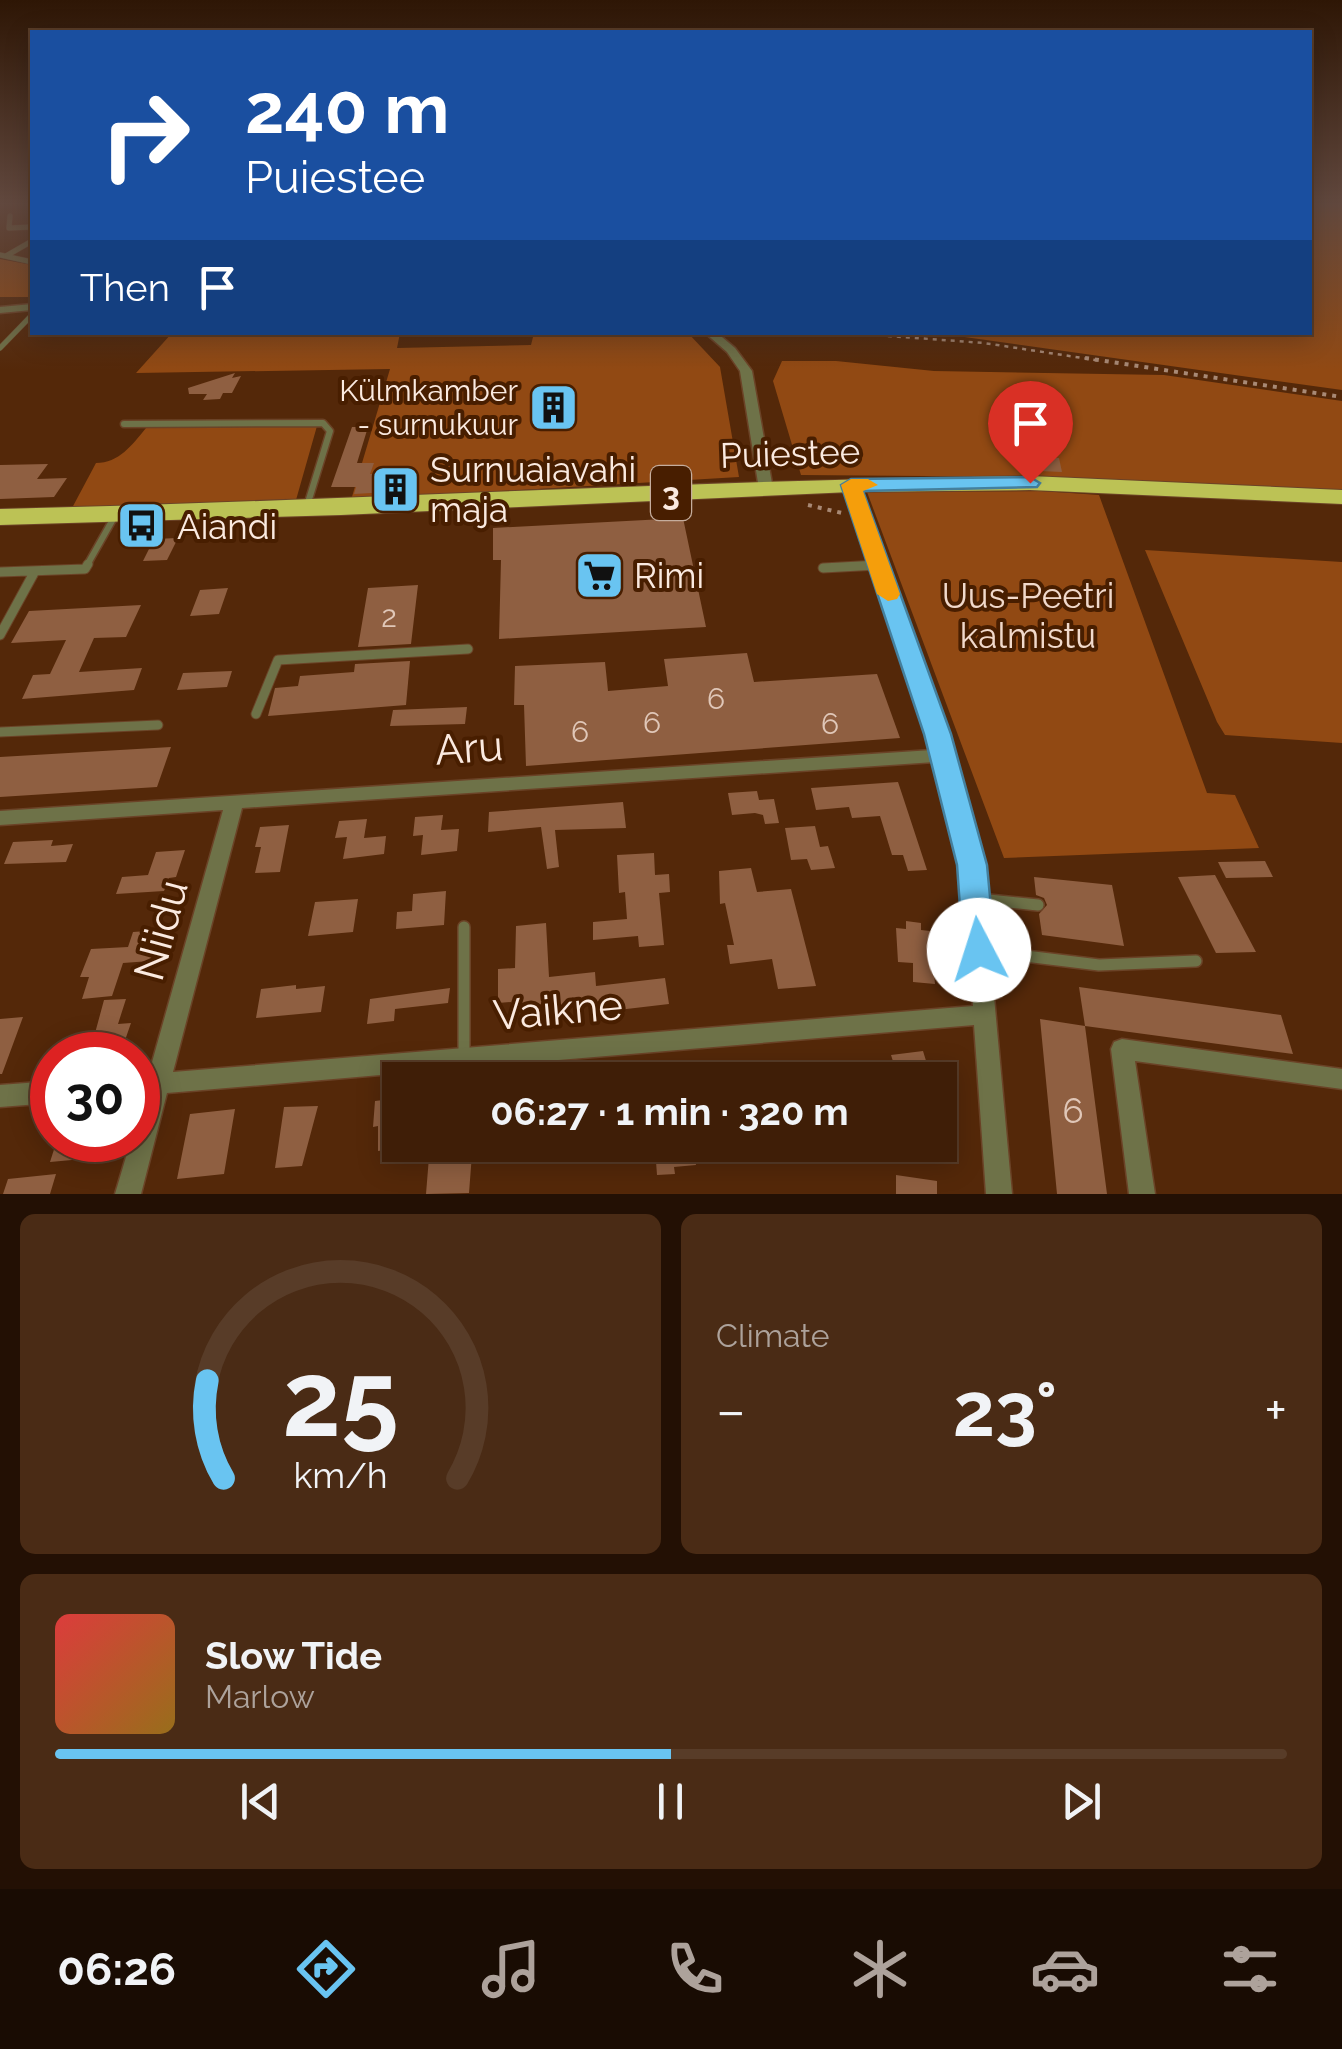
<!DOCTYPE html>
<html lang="en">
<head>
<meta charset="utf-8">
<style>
	:root { --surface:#3f1e07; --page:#4a2b15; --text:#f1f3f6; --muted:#ada29b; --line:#583c28; --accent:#69c4f1 }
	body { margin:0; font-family:Raleway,sans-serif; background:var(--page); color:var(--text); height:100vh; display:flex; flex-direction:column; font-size:38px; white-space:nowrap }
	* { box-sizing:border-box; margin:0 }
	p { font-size:32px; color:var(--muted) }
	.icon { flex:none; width:55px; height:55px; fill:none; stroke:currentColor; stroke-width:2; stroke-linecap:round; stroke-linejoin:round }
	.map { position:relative; height:1194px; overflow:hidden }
	.side { display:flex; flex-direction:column; gap:20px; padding:20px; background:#231004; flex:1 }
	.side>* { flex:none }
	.hud { position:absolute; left:30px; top:30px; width:1282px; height:305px; border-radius:0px; box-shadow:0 5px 25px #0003,0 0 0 2px var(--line); background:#1a4fa0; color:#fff; overflow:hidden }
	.speed { position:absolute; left:30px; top:1032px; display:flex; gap:20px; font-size:50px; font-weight:700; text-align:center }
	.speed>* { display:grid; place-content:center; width:130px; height:130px; border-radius:50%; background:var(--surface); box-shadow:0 5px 25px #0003,0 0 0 2px var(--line); line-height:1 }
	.speed .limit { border:15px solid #d22; background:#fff; color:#111 }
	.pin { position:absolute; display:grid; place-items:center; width:85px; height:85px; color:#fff; margin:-102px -42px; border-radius:50% 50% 50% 0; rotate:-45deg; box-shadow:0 0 10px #0007 }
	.pin .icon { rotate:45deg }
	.me { position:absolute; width:110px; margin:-55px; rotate:355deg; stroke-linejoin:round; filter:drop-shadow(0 0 8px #0008) }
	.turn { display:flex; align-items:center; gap:35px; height:210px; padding:0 50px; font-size:45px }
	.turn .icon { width:130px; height:130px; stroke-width:2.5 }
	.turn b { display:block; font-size:70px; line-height:85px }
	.then { display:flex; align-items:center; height:95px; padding:0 50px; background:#0003; gap:20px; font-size:38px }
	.big { font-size:75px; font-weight:700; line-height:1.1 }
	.side .card { flex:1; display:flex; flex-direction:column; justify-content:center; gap:15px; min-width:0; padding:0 35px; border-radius:15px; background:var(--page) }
	.side .dial { align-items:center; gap:0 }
	.dial svg { height:260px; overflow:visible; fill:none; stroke:var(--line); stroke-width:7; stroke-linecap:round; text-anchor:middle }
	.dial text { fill:var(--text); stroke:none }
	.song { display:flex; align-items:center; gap:30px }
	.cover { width:120px; height:120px; border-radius:15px; background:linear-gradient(135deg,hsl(0 70% 55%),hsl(40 70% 35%)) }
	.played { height:10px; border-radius:5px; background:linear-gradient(90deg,var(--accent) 50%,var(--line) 50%) }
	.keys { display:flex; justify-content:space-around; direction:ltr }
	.heat { display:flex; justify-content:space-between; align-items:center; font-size:55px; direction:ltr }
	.side .tiles { flex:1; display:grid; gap:20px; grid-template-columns:1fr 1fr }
	.card:last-child { grid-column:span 2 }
	.trip { position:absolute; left:382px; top:1062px; width:575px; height:100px; border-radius:0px; background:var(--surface); box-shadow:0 5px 25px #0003,0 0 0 2px var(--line); font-weight:700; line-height:100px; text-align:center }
	.tab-bar { display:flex; height:160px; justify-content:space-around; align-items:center; background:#190c03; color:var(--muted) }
	.tab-bar .icon { width:70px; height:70px }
	.tab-bar .current { color:var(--accent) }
	.tab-bar b { font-size:45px; color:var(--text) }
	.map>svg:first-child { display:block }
	.green { fill:#914913 }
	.building { fill:#8f5f41 }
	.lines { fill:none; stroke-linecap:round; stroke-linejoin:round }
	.lane-far3-casing { stroke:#6b4327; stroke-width:6 }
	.lane-far2-casing { stroke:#6b4327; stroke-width:9 }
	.lane-far1-casing { stroke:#6b4327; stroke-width:11 }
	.lane-casing { stroke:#6b4327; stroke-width:14 }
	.street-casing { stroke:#6b4327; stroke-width:3 }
	.highway-casing { stroke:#6b4327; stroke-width:2 }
	.path-far1 { stroke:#a88975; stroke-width:2.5; stroke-dasharray:4 5; stroke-linecap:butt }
	.path { stroke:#a88975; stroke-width:4; stroke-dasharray:4 6; stroke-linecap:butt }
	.lane-far3 { stroke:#6e7248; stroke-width:5 }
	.lane-far2 { stroke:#6e7248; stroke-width:6 }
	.lane-far1 { stroke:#6e7248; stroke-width:9 }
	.lane { stroke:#6e7248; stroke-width:11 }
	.street { fill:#6e7248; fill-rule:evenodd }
	.highway { fill:#bcc255; fill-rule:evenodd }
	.route { fill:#69c4f1; stroke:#447f9d; stroke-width:2.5 }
	.slow { fill:#f59e0b }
	.labels { text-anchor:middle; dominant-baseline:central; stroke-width:8; stroke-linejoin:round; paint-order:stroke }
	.far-poi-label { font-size:30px; fill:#fbeae0; stroke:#481e00; text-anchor:end }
	.number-label { font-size:30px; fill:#e0c7b8 }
	.shield { fill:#481e00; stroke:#c5ad9d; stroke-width:2.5 }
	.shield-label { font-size:32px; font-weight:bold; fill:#fbeae0 }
	.street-label { font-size:35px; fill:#fbeae0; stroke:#481e00 }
	.poi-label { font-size:35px; fill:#fbeae0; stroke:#481e00; text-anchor:start }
	.park-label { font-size:35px; fill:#f1d9cb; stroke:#481e00 }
	.near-number-label { font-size:35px; fill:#e0c7b8 }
	.near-street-label { font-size:42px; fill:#fbeae0; stroke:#481e00 }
</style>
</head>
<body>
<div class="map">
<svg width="1342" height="1194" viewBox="0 0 1342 1194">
	<rect width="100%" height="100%" fill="#542809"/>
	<path class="green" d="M1310,203H1342V390L936,333L1310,332Z
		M0,259L32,265V297H0Z
		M172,333H400L397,348L531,345L534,333H688L720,367L739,477L351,500L390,369L136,373Z
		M782,361H836L934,371L1164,375L1342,401V490L1041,477L801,475L773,381Z
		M317,426L296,500L72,508L96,463C119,463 132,445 146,428Z
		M1041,491L1099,495L1207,793L1235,795L1259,848L1004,858L867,492Z
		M1145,550L1342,562V743L1225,735L1217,722Z"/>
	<path class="building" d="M235,373L232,378L241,376L232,393H223L220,399L203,400L207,394H189L188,388Z
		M352,427H368L357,463H374L370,474H375L374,478L390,477L388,492L354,494L356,487H331Z
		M1017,456L1059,458L1062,472L1017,470Z
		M48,464L37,479L67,478L54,497L0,499V465Z
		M683,518L706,627L499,639L501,560H493V528Z
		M178,538L167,560L143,561L154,539Z
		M418,585L411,644L358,647L368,588Z
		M228,588L219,614L190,616L200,590Z
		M141,605L126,637L94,638L79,672L142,668L134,690L22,699L33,675L50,674L66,640L11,643L29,611Z
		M747,653L754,682L877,674L900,738L526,766L524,705H514L515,666L605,662L608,691L668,686L664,659Z
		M410,661L406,705L268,716L275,688L298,686L300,676L354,672L355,664Z
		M232,671L227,687L177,690L183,673Z
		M467,707L465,724L390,726L393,710Z
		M171,747L157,787L0,797V757Z
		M898,782L903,797L927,870L908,871L903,855H892L880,816L852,818L849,807L816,810L811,788Z
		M757,791L759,800L774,799L779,823L765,824L763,815L755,813L732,815L728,793Z
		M623,802L626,828L555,830L559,867L547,869L541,827L488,832L489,812Z
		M443,815L441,830L459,829L457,851L421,855L423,835L413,836L415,817Z
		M367,819L364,838L386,836L384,854L343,859L347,837L335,838L339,821Z
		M289,825L280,872L255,873L261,847H255L260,827Z
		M815,826L820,847L828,846L835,868L811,870L807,859L791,860L785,828Z
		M53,840L51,846L73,844L66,862L4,864L13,842Z
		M185,850L176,877L169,878L164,891L116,894L122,877L148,875L156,852Z
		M654,853L655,875L669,874L670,892L659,893L664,945L639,947L638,936L593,940V922L627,919L625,892L619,893L617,855Z
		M1265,861L1273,877L1226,878L1218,862Z
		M751,868L757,892L791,889L816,986L778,989L772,959L730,964L727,945H734L725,903L720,904L719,871Z
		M1215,875L1256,952L1216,953L1178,877Z
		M1034,877L1112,885L1124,946L1042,935L1039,914L1047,905L1044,898L1036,895Z
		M446,891L444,925L396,929L397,912L412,911L413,894Z
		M358,899L353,932L308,936L315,902Z
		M906,921L921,923V930L930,931L935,984L913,982V963L898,962L896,928L906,929Z
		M546,923L549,977L595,972L596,986L665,978L669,1004L618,1010L617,1002L543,1009V1004L511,1007V1002L498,1003V969L515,968L516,926Z
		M161,930L150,961L123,963L112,996L82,999L89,977H80L91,949L128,947L133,932Z
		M296,985V989L325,986L321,1012L256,1018L261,989Z
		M1079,987L1281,1015L1293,1054L1085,1026Z
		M450,988L448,1003L395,1009L394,1021L367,1024L370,999Z
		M126,999L118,1024L131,1023L123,1046L91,1048L104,1000Z
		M23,1017L2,1074H0V1019Z
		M1040,1019L1085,1026L1107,1194H1057Z
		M923,1051L932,1080H899L891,1055Z
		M827,1061L832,1080H715V1070Z
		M400,1098L399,1148L378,1151V1126L373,1127L375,1101Z
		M318,1106L302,1166L275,1168L284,1107Z
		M235,1109L224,1174L177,1179L190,1114Z
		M57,1140H99L94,1158L50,1162Z
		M670,1145H693L696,1165L674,1167L675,1174L657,1175L655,1148Z
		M472,1154L469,1193L426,1194L429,1157Z
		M56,1174L50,1194H3L8,1179Z
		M896,1175L937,1181V1194H896Z"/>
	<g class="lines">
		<defs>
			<path id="lane-far3" d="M10,216L9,228L32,227
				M0,255L32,262
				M6,256L32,241
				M0,348L32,315"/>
			<path id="lane-far2" d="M124,424L323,423L330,431L306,509
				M86,567L116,514
				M845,567L878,565"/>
			<path id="lane-far1" d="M823,568L878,565
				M0,572L85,569L88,564
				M0,635L35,571
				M256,714L278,660L468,649
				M0,732L158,725"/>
			<path id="lane" d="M979,899L1038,905
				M464,927V1054
				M984,951L1099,965L1196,961"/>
			<path id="street" d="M32,304V310L0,313V307Z
				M704,332H716L735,348L752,371L773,489L771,492H761L759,489L740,371L727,352Z
				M851,481L858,485L946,734L982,865L1012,1194H986L974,1025L167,1093L141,1194H115L131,1140H138V1115L143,1095H138V1075L149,1073L223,810L0,825V811L932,750L844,485ZM935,762L962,865L973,1006L173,1072L242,808Z
				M1122,1039L1342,1069V1089L1135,1061L1155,1194H1129L1111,1049L1114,1042Z
				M52,1081V1103L0,1107V1085Z"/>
			<path id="highway" d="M1030,476L1342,490V504L1030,490L851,492L341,515L0,525V509C343,501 687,480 1030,476Z"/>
		</defs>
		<use href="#lane-far3" class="lane-far3-casing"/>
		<use href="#lane-far2" class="lane-far2-casing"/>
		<use href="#lane-far1" class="lane-far1-casing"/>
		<use href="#lane" class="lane-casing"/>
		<use href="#street" class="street-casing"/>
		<use href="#highway" class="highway-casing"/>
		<path class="path-far1" d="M834,332L984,343L1102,361"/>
		<path class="path" d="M1085,358L1342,397
			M808,505L842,513"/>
		<use href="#lane-far3" class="lane-far3"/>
		<use href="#lane-far2" class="lane-far2"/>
		<use href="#lane-far1" class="lane-far1"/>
		<use href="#lane" class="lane"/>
		<use href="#street" class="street"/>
		<use href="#highway" class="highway"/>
	</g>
	<linearGradient id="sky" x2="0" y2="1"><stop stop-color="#2e1605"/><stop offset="0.55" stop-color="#61483e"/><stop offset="1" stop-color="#61483e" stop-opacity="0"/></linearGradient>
	<rect width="1342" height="370" fill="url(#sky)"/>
	<path class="route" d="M1030,477L1040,483L1037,487L863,491L951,734L987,865L995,950L990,959L979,963L968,959L963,950L957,865L924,734L841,485L851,479Z"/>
	<path class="slow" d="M851,479H868L878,485L863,491L900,594L897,599L888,601L877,594L841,485Z"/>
	<defs>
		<symbol id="building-square" viewBox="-11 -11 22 22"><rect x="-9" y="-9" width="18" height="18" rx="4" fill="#69c4f1" stroke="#481e00"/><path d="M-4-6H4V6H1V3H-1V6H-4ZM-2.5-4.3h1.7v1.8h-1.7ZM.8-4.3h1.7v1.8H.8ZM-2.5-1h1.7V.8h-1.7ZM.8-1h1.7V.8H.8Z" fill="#111"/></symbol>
		<symbol id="bus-square" viewBox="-11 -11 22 22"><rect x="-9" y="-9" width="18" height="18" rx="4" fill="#69c4f1" stroke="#481e00"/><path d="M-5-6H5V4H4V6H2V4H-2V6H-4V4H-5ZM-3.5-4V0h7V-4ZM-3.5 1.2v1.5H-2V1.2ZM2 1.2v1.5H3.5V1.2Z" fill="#111"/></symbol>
		<symbol id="supermarket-square" viewBox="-11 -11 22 22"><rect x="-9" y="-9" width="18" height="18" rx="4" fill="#69c4f1" stroke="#481e00"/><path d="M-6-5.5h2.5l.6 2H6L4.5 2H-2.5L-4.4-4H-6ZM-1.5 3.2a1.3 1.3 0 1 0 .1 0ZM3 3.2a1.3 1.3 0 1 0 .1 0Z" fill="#111"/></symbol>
	</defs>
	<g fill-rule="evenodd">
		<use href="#building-square" x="526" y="380" width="55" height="55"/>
		<use href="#building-square" x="368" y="462" width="55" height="55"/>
		<use href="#bus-square" x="114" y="498" width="55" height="55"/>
		<use href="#supermarket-square" x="572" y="548" width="55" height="55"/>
	</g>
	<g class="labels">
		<g class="far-poi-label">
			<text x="518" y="390">Külmkamber<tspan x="518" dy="34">- surnukuur</tspan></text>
		</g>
		<g class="number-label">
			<text x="389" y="616">2</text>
			<text x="716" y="698">6</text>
			<text x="652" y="722">6</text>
			<text x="830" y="723">6</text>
			<text x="580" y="731">6</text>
		</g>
		<rect class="shield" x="651" y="466" width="40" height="54" rx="8"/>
		<g class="shield-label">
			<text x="671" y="493">3</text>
		</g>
		<g class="street-label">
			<text transform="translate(790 453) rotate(-2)">Puiestee</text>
		</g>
		<g class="poi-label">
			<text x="430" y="469">Surnuaiavahi<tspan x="430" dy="40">maja</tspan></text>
			<text x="177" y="526">Aiandi</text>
			<text x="634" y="575">Rimi</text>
		</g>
		<g class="park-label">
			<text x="1028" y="595">Uus-Peetri<tspan x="1028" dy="40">kalmistu</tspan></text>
		</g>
		<g class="near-number-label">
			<text x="1073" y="1110">6</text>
		</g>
		<g class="near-street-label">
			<text transform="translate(469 748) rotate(-4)">Aru</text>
			<text transform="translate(161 930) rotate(-75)">Niidu</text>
			<text transform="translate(558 1010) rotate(-5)">Vaikne</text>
		</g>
	</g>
</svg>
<div class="speed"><div class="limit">30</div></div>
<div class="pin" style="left:1030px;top:483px;background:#d93025"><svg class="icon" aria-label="arrive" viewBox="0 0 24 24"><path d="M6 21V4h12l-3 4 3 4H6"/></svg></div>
<svg class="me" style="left:979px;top:950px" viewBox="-20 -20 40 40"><circle r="19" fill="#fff"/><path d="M0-13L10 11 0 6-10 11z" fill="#69c4f1"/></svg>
<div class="trip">06:27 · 1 min · 320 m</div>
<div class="hud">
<div class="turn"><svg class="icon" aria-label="right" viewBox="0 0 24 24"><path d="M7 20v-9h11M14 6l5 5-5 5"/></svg><div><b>240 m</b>Puiestee</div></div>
<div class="then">Then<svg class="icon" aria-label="arrive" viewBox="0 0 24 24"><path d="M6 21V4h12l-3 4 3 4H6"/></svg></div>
</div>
</div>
<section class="side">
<div class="tiles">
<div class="card dial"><svg viewBox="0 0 100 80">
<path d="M14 69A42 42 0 1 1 86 69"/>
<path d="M14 69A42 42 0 0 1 9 39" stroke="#69c4f1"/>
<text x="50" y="56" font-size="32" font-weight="700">25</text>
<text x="50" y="72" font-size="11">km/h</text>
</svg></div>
<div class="card"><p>Climate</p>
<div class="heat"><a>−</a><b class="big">23°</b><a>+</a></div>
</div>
<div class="card">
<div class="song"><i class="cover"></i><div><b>Slow Tide</b><p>Marlow</p></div></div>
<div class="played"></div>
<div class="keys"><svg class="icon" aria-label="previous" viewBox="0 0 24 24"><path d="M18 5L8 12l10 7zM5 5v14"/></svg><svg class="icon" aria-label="pause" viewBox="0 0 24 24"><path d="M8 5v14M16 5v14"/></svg><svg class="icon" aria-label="next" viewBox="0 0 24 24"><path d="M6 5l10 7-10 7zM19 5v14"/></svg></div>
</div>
</div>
</section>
<nav class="tab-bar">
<b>06:26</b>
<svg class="icon current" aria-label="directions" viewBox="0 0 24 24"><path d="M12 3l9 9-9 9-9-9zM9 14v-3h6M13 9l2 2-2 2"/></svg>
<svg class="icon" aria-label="music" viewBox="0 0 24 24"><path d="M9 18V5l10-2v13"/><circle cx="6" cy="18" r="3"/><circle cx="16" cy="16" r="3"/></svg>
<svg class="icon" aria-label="phone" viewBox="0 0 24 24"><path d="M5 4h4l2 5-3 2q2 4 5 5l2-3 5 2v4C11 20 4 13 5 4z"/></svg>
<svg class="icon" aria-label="climate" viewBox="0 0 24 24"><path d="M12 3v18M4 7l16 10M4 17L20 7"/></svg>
<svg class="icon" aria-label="car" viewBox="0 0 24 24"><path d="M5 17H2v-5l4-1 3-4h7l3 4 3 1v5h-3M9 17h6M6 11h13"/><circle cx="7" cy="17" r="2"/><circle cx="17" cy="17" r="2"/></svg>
<svg class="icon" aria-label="filters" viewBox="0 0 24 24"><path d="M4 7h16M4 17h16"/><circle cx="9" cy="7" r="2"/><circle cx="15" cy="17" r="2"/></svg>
</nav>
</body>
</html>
